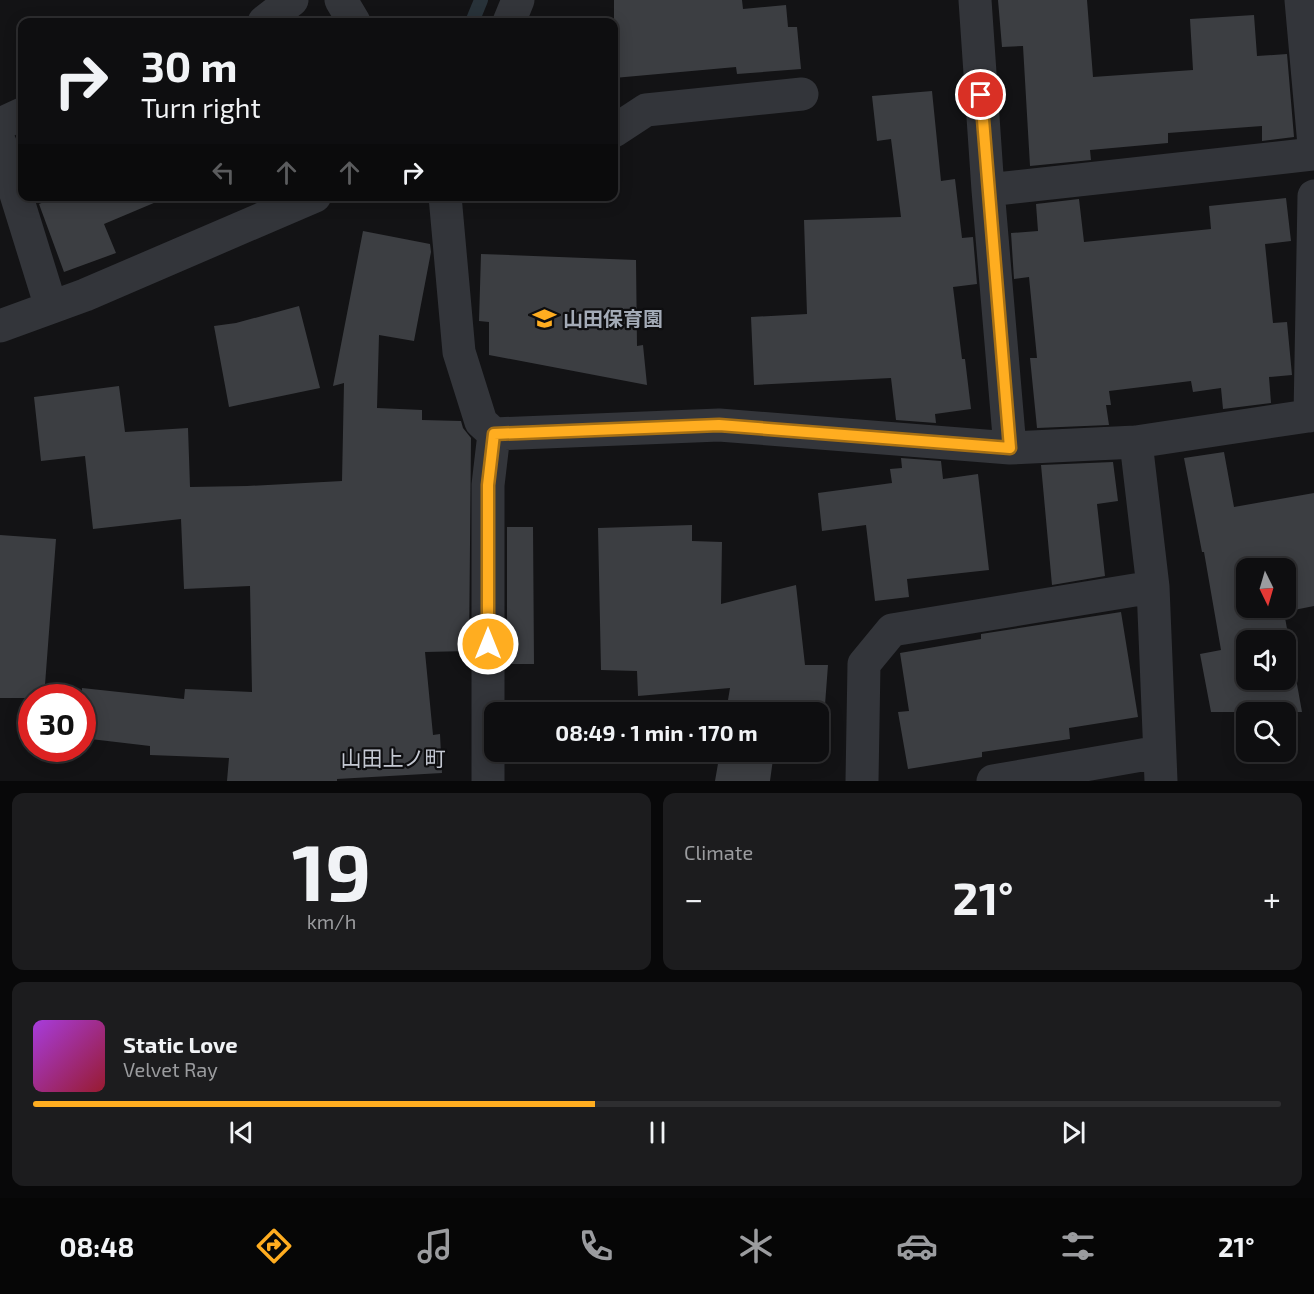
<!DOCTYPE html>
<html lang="en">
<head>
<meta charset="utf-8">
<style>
	:root { --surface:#0e0e10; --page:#1c1c1e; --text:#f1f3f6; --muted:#9b9c9f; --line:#2e2e30; --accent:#ffad20 }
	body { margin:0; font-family:"Exo 2","Noto Sans JP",sans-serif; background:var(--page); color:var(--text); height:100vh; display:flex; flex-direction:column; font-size:22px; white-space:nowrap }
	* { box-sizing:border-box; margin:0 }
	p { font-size:20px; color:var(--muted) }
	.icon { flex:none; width:33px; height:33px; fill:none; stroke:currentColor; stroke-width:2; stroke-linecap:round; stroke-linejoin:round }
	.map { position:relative; height:781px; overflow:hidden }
	.side { display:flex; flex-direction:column; gap:12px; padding:12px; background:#080809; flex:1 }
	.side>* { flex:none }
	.banner { position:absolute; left:18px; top:18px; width:600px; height:183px; border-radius:12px; box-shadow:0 3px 15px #0003,0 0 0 2px var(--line); background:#0e0e10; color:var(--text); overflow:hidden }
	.needle { width:39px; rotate:175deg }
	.controls { position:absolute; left:1236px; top:558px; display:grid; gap:12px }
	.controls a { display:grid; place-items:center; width:60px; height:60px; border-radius:12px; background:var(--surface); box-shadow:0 3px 15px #0003,0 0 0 2px var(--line); font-size:30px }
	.speed { position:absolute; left:18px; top:684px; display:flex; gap:12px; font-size:30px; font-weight:700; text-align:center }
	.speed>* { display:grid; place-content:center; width:78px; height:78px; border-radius:50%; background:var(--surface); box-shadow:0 3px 15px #0003,0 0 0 2px var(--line); line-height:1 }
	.speed .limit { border:9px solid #d22; background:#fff; color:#111 }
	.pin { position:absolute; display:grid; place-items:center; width:51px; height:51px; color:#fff; margin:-26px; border:3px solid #fff; border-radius:50%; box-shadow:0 2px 6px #0007 }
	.me { position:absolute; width:66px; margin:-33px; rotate:0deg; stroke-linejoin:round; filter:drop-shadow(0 0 4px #0008) }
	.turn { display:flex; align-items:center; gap:21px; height:126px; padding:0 24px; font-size:27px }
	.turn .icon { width:78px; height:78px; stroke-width:2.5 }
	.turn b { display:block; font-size:42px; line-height:51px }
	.lanes { display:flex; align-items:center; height:57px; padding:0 24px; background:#0003; justify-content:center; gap:30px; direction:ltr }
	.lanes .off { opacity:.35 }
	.big { font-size:45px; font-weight:700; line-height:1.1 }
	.side .widget { flex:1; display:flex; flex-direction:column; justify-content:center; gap:9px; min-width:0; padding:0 21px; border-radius:12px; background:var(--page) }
	.side .dial { align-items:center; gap:0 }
	.dial b { font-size:78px; line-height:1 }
	.song { display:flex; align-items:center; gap:18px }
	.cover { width:72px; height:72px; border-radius:9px; background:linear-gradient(135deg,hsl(280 70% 55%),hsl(350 70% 35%)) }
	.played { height:6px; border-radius:3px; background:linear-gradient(90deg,var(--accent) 45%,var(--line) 45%) }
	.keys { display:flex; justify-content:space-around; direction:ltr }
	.heat { display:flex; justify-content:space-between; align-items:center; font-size:33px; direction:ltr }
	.side .tiles { flex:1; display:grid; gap:12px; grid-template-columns:1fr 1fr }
	.widget:last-child { grid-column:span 2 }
	.trip { position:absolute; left:484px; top:702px; width:345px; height:60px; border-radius:12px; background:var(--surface); box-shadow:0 3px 15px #0003,0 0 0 2px var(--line); font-weight:700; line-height:60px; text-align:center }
	.tabs { display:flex; height:96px; justify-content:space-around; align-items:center; background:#060606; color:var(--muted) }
	.tabs .icon { width:42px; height:42px }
	.tabs .current { color:var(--accent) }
	.tabs b { font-size:27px; color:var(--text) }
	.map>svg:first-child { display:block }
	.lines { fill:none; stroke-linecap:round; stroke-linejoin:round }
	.stream { stroke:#283239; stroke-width:14 }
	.building { fill:#3c3e42; fill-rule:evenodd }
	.minor { stroke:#33353a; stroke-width:33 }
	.route-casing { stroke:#a67015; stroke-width:15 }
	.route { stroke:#ffad20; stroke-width:10 }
	.labels { text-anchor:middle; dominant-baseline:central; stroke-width:4.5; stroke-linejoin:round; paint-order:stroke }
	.poi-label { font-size:20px; font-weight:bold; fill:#a3aab6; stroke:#0e0e10; text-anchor:start }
	.neighbourhood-label { font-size:21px; fill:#c4c8d2; stroke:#0e0e10 }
</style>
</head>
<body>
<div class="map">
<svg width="1314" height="781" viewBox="0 0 1314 781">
	<rect width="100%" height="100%" fill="#131315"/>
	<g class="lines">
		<path class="stream" d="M472,22L481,0"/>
	</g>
	<path class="building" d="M614,0H742L743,9L786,5L788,27H797L801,69L737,74L736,67L614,78Z
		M998,0H1087L1093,77L1193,70L1190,19L1254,15L1257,56L1287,54L1294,137L1262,141V126L1168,133V143L1090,150L1091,160L1030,166L1023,46L1002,47Z
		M932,91L941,181L955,179L962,238L973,237L977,284L953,287L962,359H965L971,409L935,414L936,423L896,420L891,378L754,385L751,317L807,314L804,220L901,217L891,139L877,141L872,96Z
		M59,196H168V197L104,224L116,253L64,272L39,204Z
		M1286,198L1291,241L1265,244L1273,323L1287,322L1292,375L1269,377L1271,403L1223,409L1221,388L1193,392L1191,381L1109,391L1111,405H1106L1109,425L1037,428L1030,358H1037L1029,277L1014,279L1011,233L1038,231L1036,204L1079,199L1084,242L1211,229L1209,206Z
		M363,231L430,244L431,252L414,341L379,335L377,408L422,410V420L461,421L463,428L471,438L469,651L425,652L433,735L440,734L442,773L337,779V781H227L229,758L150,755V746L82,738V688L184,699L185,689L252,692L250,586L184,589L181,519L93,529L85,456L41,461L34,397L119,386L125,432L188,428L190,487L247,486L342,481L344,383L333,386Z
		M481,254L636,260L637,346L643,345L647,385L489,355V322L479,321Z
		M299,306L320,388L229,407L214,326L236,323Z
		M1224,452L1234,507L1314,493V606L1284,612L1302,712H1211L1200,654L1221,650L1204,552H1202L1184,458ZM1246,568H1286V608H1246ZM1246,640H1286V680H1246Z
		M901,458L941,461L943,479L978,474L989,570L907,579L909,597L875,601L866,525L822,531L818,493L892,483L890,469L902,468Z
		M1113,462L1118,501L1097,504L1105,576L1052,585L1041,465Z
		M692,525V541L722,542L721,604L796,585L805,665H828L824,718H819V712H726L730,688L638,696L637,671L601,670L598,528Z
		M507,527H533L534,664H507Z
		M0,535L56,539L44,698H0Z
		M1121,612L1138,717L1069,728L1070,739L982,752V757L908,769L898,712L909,711L900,653L981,639V634Z
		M720,752H774L770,781H715Z"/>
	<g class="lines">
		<path class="minor" d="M341,0L354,22
			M975,0L988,190L1010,448
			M1301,0L1314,145
			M264,22L292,0
			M509,22L518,0
			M0,124L22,114
			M614,131L646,110L802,94
			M0,143L51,307
			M988,190L1314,154
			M445,196L459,352L481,422L494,434L719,425L1010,448L1136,442L1314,415
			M0,326L85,295L315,196
			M1310,416L1314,196
			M1136,442L1153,587L1161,781
			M488,781V485L494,434
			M862,781L864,664L892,630L1153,587
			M993,781L1159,752"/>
	</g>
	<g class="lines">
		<defs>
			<path id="route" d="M488,644V485L494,434L719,425L1010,448L981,95"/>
		</defs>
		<use href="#route" class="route-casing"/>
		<use href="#route" class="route"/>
	</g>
	<defs>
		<symbol id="school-bare" viewBox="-9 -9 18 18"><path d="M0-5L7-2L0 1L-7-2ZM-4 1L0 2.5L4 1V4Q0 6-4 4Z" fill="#ffad20" stroke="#0e0e10" stroke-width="2.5" paint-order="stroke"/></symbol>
	</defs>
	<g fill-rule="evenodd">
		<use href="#school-bare" x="528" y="302" width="33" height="33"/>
	</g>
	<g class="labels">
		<g class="poi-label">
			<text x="563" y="318">山田保育園</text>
		</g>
		<g class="neighbourhood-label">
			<text x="393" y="757">山田上ノ町</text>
		</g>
	</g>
</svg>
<div class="controls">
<a><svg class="needle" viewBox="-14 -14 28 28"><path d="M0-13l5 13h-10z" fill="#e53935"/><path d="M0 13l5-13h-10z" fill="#9b9c9f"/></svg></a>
<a><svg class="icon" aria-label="sound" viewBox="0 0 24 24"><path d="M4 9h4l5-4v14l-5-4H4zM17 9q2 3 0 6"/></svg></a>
<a><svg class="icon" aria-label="search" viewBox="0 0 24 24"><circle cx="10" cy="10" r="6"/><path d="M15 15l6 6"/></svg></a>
</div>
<div class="speed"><div class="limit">30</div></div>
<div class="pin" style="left:981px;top:95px;background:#d93025"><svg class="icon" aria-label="arrive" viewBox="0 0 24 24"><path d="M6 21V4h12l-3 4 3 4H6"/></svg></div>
<svg class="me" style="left:488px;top:644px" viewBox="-20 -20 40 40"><circle r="17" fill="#ffad20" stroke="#fff" stroke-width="3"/><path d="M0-11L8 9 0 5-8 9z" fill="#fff"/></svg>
<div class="trip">08:49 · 1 min · 170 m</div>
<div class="banner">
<div class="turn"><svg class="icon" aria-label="right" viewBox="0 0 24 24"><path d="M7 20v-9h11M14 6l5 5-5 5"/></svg><div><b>30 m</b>Turn right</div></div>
<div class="lanes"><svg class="icon off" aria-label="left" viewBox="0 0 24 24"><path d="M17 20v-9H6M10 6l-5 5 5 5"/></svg><svg class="icon off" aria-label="ahead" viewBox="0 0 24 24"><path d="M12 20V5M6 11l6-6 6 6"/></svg><svg class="icon off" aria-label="ahead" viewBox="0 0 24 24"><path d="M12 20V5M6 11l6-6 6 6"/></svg><svg class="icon" aria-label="right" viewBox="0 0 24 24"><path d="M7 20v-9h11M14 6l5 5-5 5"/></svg></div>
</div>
</div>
<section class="side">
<div class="tiles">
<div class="widget dial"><b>19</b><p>km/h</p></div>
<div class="widget"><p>Climate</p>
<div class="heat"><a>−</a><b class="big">21°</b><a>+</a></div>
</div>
<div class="widget">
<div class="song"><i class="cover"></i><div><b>Static Love</b><p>Velvet Ray</p></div></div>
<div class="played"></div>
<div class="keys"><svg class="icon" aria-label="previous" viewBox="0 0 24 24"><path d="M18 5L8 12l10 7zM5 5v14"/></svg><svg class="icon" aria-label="pause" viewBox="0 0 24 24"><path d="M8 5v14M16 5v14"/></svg><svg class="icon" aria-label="next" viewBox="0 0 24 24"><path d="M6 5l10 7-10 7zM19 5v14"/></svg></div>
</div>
</div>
</section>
<nav class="tabs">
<b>08:48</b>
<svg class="icon current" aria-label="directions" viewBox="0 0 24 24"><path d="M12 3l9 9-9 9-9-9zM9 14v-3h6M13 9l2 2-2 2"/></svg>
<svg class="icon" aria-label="music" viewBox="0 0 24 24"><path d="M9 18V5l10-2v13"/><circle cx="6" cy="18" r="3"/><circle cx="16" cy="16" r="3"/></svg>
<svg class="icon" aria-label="phone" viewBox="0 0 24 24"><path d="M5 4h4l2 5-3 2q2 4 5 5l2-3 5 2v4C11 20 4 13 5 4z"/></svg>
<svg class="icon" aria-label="climate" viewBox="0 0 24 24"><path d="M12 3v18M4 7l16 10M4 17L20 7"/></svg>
<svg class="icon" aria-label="car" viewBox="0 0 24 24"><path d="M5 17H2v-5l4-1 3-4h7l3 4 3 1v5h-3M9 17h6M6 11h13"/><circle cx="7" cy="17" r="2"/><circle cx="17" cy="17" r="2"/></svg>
<svg class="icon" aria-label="filters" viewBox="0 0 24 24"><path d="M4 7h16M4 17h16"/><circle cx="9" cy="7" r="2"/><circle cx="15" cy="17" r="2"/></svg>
<b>21°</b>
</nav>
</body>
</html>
